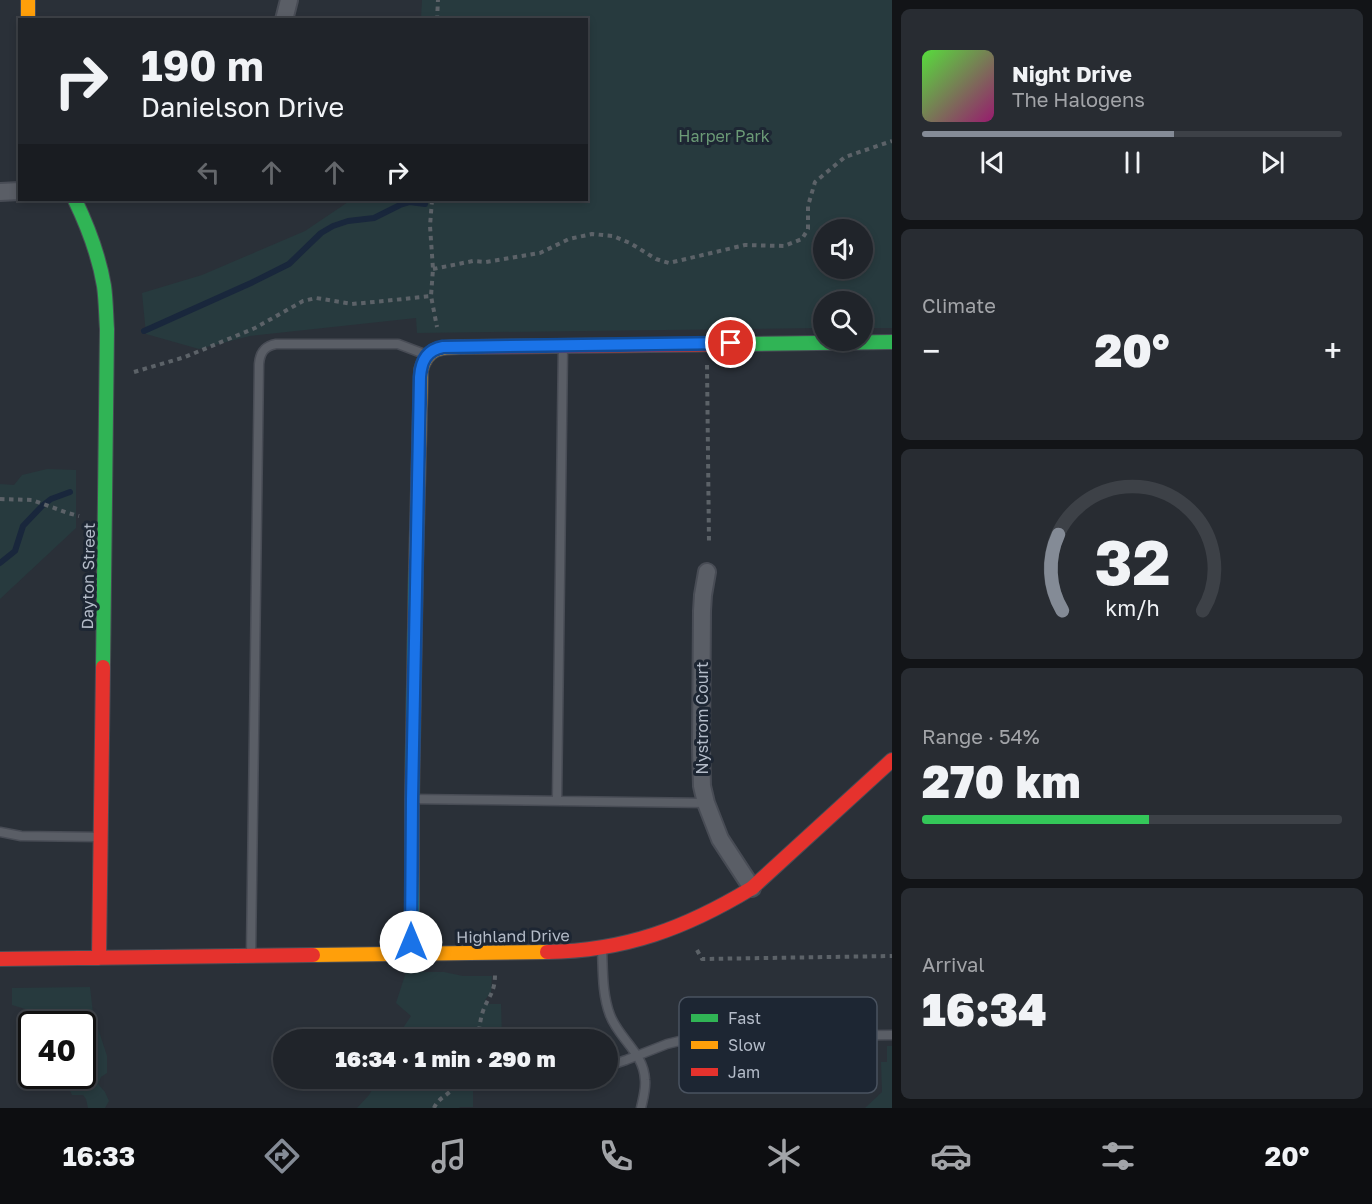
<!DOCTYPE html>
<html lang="en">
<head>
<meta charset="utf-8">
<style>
	:root { --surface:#20242a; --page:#282c32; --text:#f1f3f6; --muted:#a2a4a8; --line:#3d4147; --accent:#848b96 }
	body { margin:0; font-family:"Golos Text",sans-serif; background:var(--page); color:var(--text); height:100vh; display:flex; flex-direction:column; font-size:22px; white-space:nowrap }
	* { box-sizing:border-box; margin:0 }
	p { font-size:20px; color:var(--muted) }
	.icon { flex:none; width:33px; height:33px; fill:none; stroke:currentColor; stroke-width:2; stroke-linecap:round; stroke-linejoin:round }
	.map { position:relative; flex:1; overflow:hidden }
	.side { display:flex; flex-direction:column; gap:9px; padding:9px; background:#121417; width:480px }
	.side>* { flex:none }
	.guide { position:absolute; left:18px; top:18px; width:570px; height:183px; border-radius:0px; box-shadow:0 3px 9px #0003,0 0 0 2px var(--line); background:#20242a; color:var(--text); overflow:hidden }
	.fabs { position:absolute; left:813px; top:219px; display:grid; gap:12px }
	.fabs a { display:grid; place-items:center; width:60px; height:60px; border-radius:50%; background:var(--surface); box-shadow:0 3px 9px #0003,0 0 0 2px var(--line); font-size:30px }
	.speed { position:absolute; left:18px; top:1011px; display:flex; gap:12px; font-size:30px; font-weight:700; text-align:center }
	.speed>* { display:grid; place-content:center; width:78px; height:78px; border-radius:50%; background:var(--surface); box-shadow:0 3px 9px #0003,0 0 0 2px var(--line); line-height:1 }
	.speed .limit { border:3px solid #111; border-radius:9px; background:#fff; color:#111 }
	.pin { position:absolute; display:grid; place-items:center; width:51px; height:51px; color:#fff; margin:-26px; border:3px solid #fff; border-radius:50%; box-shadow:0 2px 6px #0007 }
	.me { position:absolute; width:66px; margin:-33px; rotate:0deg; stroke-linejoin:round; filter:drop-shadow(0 0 4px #0008) }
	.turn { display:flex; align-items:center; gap:21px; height:126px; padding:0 24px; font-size:27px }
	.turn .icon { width:78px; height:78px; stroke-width:2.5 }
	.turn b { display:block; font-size:42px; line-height:51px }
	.lanes { display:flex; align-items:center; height:57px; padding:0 24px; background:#0003; justify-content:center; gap:30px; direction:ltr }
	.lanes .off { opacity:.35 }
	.big { font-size:45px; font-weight:800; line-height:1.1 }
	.side .tile { flex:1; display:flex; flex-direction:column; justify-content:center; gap:9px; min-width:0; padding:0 21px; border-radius:9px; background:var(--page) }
	.side .dial { align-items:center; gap:0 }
	.dial svg { height:156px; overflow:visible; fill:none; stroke:var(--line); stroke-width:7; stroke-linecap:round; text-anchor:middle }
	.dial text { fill:var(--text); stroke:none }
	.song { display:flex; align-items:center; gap:18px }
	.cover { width:72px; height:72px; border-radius:9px; background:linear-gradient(135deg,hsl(110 70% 55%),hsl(320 70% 35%)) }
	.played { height:6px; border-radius:3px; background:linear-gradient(90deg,var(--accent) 60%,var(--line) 60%) }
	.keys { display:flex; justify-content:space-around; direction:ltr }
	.heat { display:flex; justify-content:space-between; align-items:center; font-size:33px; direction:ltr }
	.charge { height:9px; border-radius:4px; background:linear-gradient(90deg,#34c759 54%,var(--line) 0) }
	.trip { position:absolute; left:273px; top:1029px; width:345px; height:60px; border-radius:30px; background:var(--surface); box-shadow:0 3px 9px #0003,0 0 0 2px var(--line); font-weight:800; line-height:60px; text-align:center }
	.dock { display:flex; height:96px; justify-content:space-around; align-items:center; background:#0d0e11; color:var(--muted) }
	.dock .icon { width:42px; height:42px }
	.dock .current { color:var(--accent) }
	.dock b { font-size:27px; color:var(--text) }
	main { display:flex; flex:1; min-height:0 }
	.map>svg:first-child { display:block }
	.green { fill:#273a3e; fill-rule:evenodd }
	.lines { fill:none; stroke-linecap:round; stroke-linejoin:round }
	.stream { stroke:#19273c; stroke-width:6 }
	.lane-casing { stroke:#484c55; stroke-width:11 }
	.street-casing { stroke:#484c55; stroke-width:20 }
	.fast-casing { stroke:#484c55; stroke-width:16 }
	.slow-casing { stroke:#484c55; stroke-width:16 }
	.jam-casing { stroke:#484c55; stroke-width:16 }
	.path { stroke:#5c6268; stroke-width:4; stroke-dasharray:4.5 4.5; stroke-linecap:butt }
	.lane { stroke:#5a5e66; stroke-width:8 }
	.street { stroke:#5a5e66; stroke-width:16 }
	.fast { stroke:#30b455; stroke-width:14 }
	.slow { stroke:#ff9f0a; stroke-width:14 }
	.jam { stroke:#e5322d; stroke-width:14 }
	.route-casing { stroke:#114b97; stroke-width:15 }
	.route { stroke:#1a73e8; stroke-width:10 }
	.labels { text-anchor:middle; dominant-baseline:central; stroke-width:6; stroke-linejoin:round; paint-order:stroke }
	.park-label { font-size:16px; fill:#6b9a76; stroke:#1d2633 }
	.street-label { font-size:16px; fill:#b4bcc9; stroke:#1d2633 }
	.key { fill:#1d2633; stroke:#4a5360; stroke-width:1.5 }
	.key-label { font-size:16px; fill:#b4bcc9 }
</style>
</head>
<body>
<main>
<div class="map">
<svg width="892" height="1108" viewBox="0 0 892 1108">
	<rect width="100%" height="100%" fill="#2a3038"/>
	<path class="green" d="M422,0H892V328H863L862,302H824L823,328L417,333L416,318L250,336L199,349L146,334L142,293L202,275L305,231L351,200H586V20L421,19ZM824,230H862V268H824Z
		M47,469L76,470V528L0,599V484L14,485L22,475Z
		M406,972H444L463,976H492L491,992L485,1000L489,1004H501L502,1038H492L491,1040L398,1039L403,1028L411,1016L396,1003Z
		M90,987L93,1013L107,1056V1073L101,1077L98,1084L105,1092L109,1101L105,1108H88L86,1099L83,1095H72L66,1081L57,1080L54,1076H82V1024H54L51,1017L12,1005V988Z
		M887,1046H892V1108H865L882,1092L881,1062H887Z
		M379,1078H488V1080H473V1107H460L459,1108H357L369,1095Z"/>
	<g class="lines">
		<path class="stream" d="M144,331L251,283L289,264L321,233L333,226L348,221L374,218L400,205L410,202L425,204
			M0,563L15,551L23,526L42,506L51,499L70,492"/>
		<defs>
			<path id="lane" d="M412,799L706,803
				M557,801L563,346
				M0,832L21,836L98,837
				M602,949C603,970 602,994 610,1015C619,1039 644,1053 645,1080C646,1089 643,1099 641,1108
				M251,955L259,364C260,353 264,346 276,344H398L427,355
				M608,1066L626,1060L667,1044L696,1037L892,1035"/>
			<path id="street" d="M284,20L289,0
				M0,192L20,191
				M707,572L703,595L702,611L701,748L702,786L706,803L720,839L752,888"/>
			<path id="fast" d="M75,200C88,227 99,256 104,286C106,300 106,315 107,329L103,667
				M747,344L892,342
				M412,954V799L416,568"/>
			<path id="slow" d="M28,0V20
				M416,568L421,370C427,347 441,347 461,347
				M313,955L547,952"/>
			<path id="jam" d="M461,347L747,344
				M547,952C625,951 686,928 752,888L892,760
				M99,958L103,667
				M0,959L313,955"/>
		</defs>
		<use href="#lane" class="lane-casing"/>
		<use href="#street" class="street-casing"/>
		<use href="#fast" class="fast-casing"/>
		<use href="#slow" class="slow-casing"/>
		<use href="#jam" class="jam-casing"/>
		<path class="path" d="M437,20L438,0
			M432,200L430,226L433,269L431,296L437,327
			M433,269L473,261L486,262L540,253L569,239L592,234L613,236L630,243L656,259L669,263L745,245L784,246L802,239L808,229V206L815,182L845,157L892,141
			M707,365L709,543
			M134,372L185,357L255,328L303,301L316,298L352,304L384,301L431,296
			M0,499L32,500L68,513L79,516
			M697,950L702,959L892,956
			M478,1040C479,1030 480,1020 483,1011C489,995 495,993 495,974
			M434,1108C439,1095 456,1093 460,1078"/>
		<use href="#lane" class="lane"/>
		<use href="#street" class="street"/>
		<use href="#fast" class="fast"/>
		<use href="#slow" class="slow"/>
		<use href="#jam" class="jam"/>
	</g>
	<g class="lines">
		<defs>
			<path id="route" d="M411,942L412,799L420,377C421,362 426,350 443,347L731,343"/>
		</defs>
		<use href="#route" class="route-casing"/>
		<use href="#route" class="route"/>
	</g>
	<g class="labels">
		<g class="park-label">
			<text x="724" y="136">Harper Park</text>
		</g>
		<g class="street-label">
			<text transform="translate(88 576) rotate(-89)">Dayton Street</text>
			<text transform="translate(702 718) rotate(-90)">Nystrom Court</text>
			<text transform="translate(513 936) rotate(-1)">Highland Drive</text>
		</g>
	</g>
	<rect x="679" y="997" width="198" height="96" rx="9" class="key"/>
	<rect x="691" y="1014" width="27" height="8" fill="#30b455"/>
	<rect x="691" y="1041" width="27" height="8" fill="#ff9f0a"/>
	<rect x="691" y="1068" width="27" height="8" fill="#e5322d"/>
	<g class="key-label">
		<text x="728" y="1024">Fast</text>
		<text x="728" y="1051">Slow</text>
		<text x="728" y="1078">Jam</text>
	</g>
</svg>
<div class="fabs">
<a><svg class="icon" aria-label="sound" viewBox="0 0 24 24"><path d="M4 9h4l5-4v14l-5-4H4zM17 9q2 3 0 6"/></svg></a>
<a><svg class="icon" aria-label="search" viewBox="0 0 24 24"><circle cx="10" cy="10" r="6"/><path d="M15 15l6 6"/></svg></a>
</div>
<div class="speed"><div class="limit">40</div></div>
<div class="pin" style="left:731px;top:343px;background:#d93025"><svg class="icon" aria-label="arrive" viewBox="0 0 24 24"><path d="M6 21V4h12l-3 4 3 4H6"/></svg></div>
<svg class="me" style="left:411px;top:942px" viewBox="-20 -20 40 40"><circle r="19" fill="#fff"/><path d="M0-13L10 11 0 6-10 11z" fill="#1a73e8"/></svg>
<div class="trip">16:34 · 1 min · 290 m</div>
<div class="guide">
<div class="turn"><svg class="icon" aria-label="right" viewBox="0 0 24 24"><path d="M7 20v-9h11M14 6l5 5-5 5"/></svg><div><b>190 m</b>Danielson Drive</div></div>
<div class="lanes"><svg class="icon off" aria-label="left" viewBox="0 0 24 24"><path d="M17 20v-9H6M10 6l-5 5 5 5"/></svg><svg class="icon off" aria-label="ahead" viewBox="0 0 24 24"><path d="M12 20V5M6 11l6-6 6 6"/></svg><svg class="icon off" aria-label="ahead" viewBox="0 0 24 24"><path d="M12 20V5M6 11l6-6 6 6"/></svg><svg class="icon" aria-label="right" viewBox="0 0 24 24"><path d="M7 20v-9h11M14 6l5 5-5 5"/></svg></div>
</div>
</div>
<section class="side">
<div class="tile">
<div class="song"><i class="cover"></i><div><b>Night Drive</b><p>The Halogens</p></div></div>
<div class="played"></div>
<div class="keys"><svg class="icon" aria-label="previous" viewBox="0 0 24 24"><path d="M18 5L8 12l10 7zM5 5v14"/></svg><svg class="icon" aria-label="pause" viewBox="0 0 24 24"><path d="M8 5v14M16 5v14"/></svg><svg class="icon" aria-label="next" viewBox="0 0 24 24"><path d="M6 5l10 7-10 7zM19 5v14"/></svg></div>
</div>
<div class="tile"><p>Climate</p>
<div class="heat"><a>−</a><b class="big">20°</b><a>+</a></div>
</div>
<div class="tile dial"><svg viewBox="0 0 100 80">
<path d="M14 69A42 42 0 1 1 86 69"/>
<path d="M14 69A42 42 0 0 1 12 30" stroke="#848b96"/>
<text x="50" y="56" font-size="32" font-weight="700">32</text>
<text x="50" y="72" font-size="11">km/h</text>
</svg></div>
<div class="tile"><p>Range · 54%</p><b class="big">270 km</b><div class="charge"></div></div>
<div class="tile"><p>Arrival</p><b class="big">16:34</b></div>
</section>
</main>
<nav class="dock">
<b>16:33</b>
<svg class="icon current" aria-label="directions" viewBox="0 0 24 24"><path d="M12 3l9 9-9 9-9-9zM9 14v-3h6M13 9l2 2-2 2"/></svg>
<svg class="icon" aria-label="music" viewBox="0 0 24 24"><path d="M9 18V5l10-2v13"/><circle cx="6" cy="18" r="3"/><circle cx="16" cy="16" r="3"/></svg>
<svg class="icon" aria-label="phone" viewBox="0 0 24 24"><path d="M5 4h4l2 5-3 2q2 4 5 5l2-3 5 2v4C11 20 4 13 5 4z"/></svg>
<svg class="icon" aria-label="climate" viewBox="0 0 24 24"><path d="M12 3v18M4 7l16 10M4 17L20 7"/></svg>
<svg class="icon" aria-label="car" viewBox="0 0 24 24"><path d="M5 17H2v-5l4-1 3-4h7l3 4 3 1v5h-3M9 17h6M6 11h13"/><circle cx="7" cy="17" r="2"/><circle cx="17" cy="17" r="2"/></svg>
<svg class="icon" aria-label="filters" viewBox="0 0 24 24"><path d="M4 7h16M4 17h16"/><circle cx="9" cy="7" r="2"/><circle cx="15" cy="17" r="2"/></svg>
<b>20°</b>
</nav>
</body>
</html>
